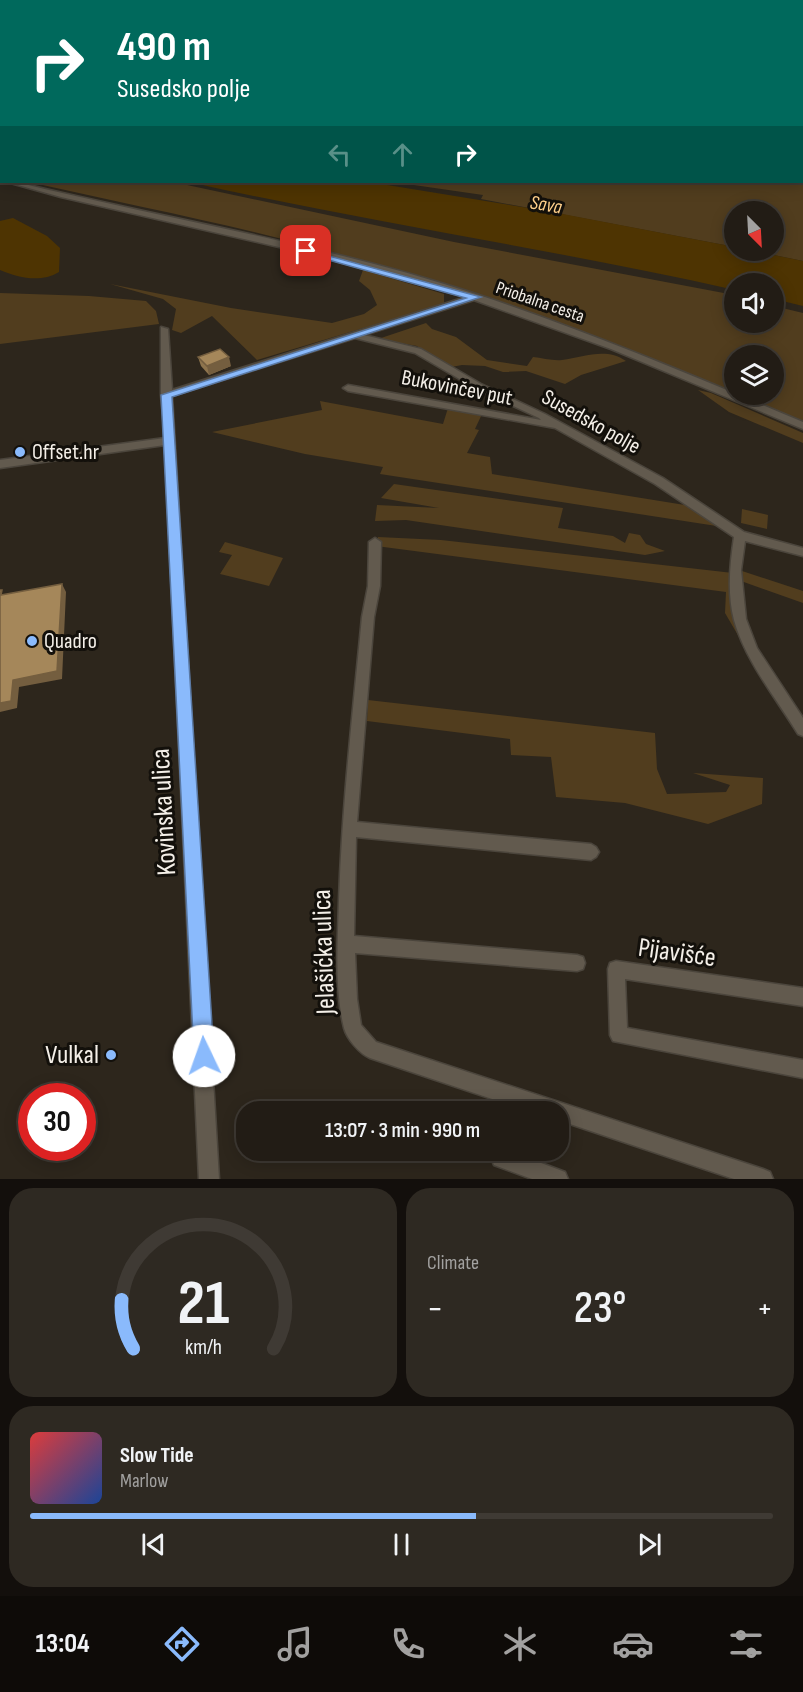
<!DOCTYPE html>
<html lang="en">
<head>
<meta charset="utf-8">
<style>
	:root { --surface:#221c15; --page:#2e2922; --text:#f1f3f6; --muted:#a2a1a0; --line:#3f3a34; --accent:#8abafc }
	body { margin:0; font-family:"Sofia Sans Condensed",sans-serif; background:var(--page); color:var(--text); height:100vh; display:flex; flex-direction:column; font-size:22px; white-space:nowrap }
	* { box-sizing:border-box; margin:0 }
	p { font-size:20px; color:var(--muted) }
	.icon { flex:none; width:33px; height:33px; fill:none; stroke:currentColor; stroke-width:2; stroke-linecap:round; stroke-linejoin:round }
	.map { position:relative; height:1179px; overflow:hidden }
	.panel { display:flex; flex-direction:column; gap:9px; padding:9px; background:#130f0c; flex:1 }
	.panel>* { flex:none }
	.guide { position:absolute; left:0px; top:0px; width:804px; height:183px; box-shadow:0 3px 15px #0003,0 0 0 2px var(--line); background:#00695c; color:#fff; overflow:hidden }
	.needle { width:39px; rotate:156deg }
	.controls { position:absolute; left:724px; top:201px; display:grid; gap:12px }
	.controls a { display:grid; place-items:center; width:60px; height:60px; border-radius:50%; background:var(--surface); box-shadow:0 3px 15px #0003,0 0 0 2px var(--line); font-size:30px }
	.speed { position:absolute; left:18px; top:1083px; display:flex; gap:12px; font-size:30px; font-weight:700; text-align:center }
	.speed>* { display:grid; place-content:center; width:78px; height:78px; border-radius:50%; background:var(--surface); box-shadow:0 3px 15px #0003,0 0 0 2px var(--line); line-height:1 }
	.speed .limit { border:9px solid #d22; background:#fff; color:#111 }
	.pin { position:absolute; display:grid; place-items:center; width:51px; height:51px; color:#fff; margin:-26px; border-radius:12px; box-shadow:0 3px 9px #0006 }
	.me { position:absolute; width:66px; margin:-33px; rotate:357deg; stroke-linejoin:round; filter:drop-shadow(0 0 4px #0008) }
	.turn { display:flex; align-items:center; gap:21px; height:126px; padding:0 18px; font-size:27px }
	.turn .icon { width:78px; height:78px; stroke-width:2.5 }
	.turn b { display:block; font-size:42px; line-height:51px }
	.lanes { display:flex; align-items:center; height:57px; padding:0 18px; background:#0003; justify-content:center; gap:30px; direction:ltr }
	.lanes .off { opacity:.35 }
	.big { font-size:45px; font-weight:600; line-height:1.1 }
	.panel .tile { flex:1; display:flex; flex-direction:column; justify-content:center; gap:9px; min-width:0; padding:0 21px; border-radius:24px; background:var(--page) }
	.panel .dial { align-items:center; gap:0 }
	.dial svg { height:156px; overflow:visible; fill:none; stroke:var(--line); stroke-width:7; stroke-linecap:round; text-anchor:middle }
	.dial text { fill:var(--text); stroke:none }
	.song { display:flex; align-items:center; gap:18px }
	.cover { width:72px; height:72px; border-radius:9px; background:linear-gradient(135deg,hsl(0 70% 55%),hsl(220 70% 35%)) }
	.played { height:6px; border-radius:3px; background:linear-gradient(90deg,var(--accent) 60%,var(--line) 60%) }
	.keys { display:flex; justify-content:space-around; direction:ltr }
	.heat { display:flex; justify-content:space-between; align-items:center; font-size:33px; direction:ltr }
	.panel .tiles { flex:1; display:grid; gap:9px; grid-template-columns:1fr 1fr }
	.tile:last-child { grid-column:span 2 }
	.trip { position:absolute; left:236px; top:1101px; width:333px; height:60px; border-radius:24px; background:var(--surface); box-shadow:0 3px 15px #0003,0 0 0 2px var(--line); font-weight:600; line-height:60px; text-align:center }
	.menu { display:flex; height:96px; justify-content:space-around; align-items:center; background:#0e0b08; color:var(--muted) }
	.menu .icon { width:42px; height:42px }
	.menu .on { color:var(--accent) }
	.menu b { font-size:27px; color:var(--text) }
	.map>svg:first-child { display:block }
	.green { fill:#513d1e }
	.water { fill:#4e3402 }
	.lines { fill:none; stroke-linecap:round; stroke-linejoin:round }
	.stream { stroke:#4e3402; stroke-width:1.5 }
	.street-casing { stroke:#4b453c; stroke-width:3 }
	.highway-casing { stroke:#4b453c; stroke-width:3 }
	.street { fill:#625a4e; fill-rule:evenodd }
	.highway { fill:#e19f24; fill-rule:evenodd }
	.wall { fill:#8e744d }
	.shaded-wall { fill:#745e3f }
	.building { fill:#a5875a; stroke:#745e3f; stroke-width:1.5 }
	.route { fill:#8abafc; stroke:#5a79a4; stroke-width:1.5 }
	.poi-dot { fill:#8abafc; stroke:#13100b; stroke-width:2 }
	.labels { text-anchor:middle; dominant-baseline:central; stroke-width:6; stroke-linejoin:round; paint-order:stroke }
	.far-street-label { font-size:18px; fill:#f4efe8; stroke:#13100b }
	.far-water-label { font-size:20px; font-style:italic; fill:#ffd08b; stroke:#13100b }
	.street-label { font-size:22px; fill:#f4efe8; stroke:#13100b }
	.poi-label { font-size:22px; fill:#f4efe8; stroke:#13100b; text-anchor:start }
	.near-street-label { font-size:27px; fill:#f4efe8; stroke:#13100b }
	.near-poi-label { font-size:27px; fill:#f4efe8; stroke:#13100b; text-anchor:end }
</style>
</head>
<body>
<div class="map">
<svg width="803" height="1179" viewBox="0 0 803 1179">
	<rect width="100%" height="100%" fill="#2d261c"/>
	<path class="green" d="M803,168V261L754,251L774,250V212H735V247L481,199L483,195L393,182H802Z
		M29,182H173L454,242L729,294L735,295V322H774V306L803,313V423L737,395L774,394V356H735V394C601,336 462,287 320,249C225,223 126,204 29,182Z
		M363,270L444,294V304L257,360L212,316L181,333L172,330L176,309L163,299L110,284L231,308L332,323L364,314L377,305L370,290L359,281Z
		M0,293L89,296L146,301L156,311L159,324L0,344Z
		M426,323L432,329L456,337L487,360L527,366L533,357C542,358 553,361 562,360C584,357 606,347 626,361L581,375L565,384L526,371L503,372L485,366L462,365L446,368L417,346L378,339Z
		M698,390L711,393L803,433V443L729,412Z
		M320,401L443,424L448,408L482,414L475,429L479,430L467,453L490,457L492,474L691,506L723,527L380,474L383,467L305,454L212,432L322,410Z
		M394,484L563,508L558,528L613,536L625,543L629,533L640,535L646,544L665,551L645,555L406,520L375,521L377,505L439,508L381,498Z
		M742,509L768,515L767,529L741,523Z
		M378,537L441,540L733,573L753,661L725,613L726,592L376,546Z
		M225,542L283,558L269,586L220,574L232,555L219,552Z
		M739,570L803,591V603L741,581Z
		M368,700L655,733L657,769L667,794L726,792L730,785L693,773L763,778L762,804L708,824L625,803L556,797L551,757L511,755L510,739L367,721Z"/>
	<path class="water" d="M188,0H464L465,1L195,2Z
		M468,0H785L786,1L470,2Z
		M189,182H369L547,211L735,247V250L754,251L803,261V306L774,299V284H735V290C554,249 370,223 189,182Z
		M13,218L47,236L60,248L59,272C41,283 19,278 0,270V221Z"/>
	<g class="lines">
		<path class="stream" d="M2,0L7,2"/>
		<defs>
			<path id="street" d="M802,8H803V10H802Z
				M0,177H2V181H0Z
				M7,182H16C170,220 329,245 479,295C589,332 697,377 803,422V429L611,349L474,300L364,335L421,349L481,384L545,414L663,478L744,532L803,548V556L745,541L741,570L746,619L757,648L803,718V736L798,734C776,698 746,662 734,620C727,593 730,564 734,537L655,484L555,428L348,391L343,388L348,385L541,420L539,418L475,388L415,353L355,338L172,396L219,1179H199L165,445L0,468V460L165,438L161,395V327L168,329L172,390L466,297L318,256L61,197Z
				M375,538L381,542L380,586L374,617L357,822L591,844L596,847L599,852L596,857L591,860L356,837L354,936L577,955L583,957L585,963L583,969L577,971L355,953L357,999L361,1025L376,1042L763,1169L770,1172L773,1179H734L558,1120V1112H531L370,1058C360,1054 347,1039 344,1028C334,987 338,941 339,900C342,805 353,711 362,617L368,586L369,542Z
				M616,961L803,988V1006L625,979L627,1028L803,1060V1078L613,1041L610,1035L608,969L610,963Z
				M507,1150L565,1172L568,1179H532L494,1165L491,1158L494,1151Z"/>
			<path id="highway" d="M32,0L44,2H33Z
				M802,163H803V169H802Z"/>
		</defs>
		<use href="#street" class="street-casing"/>
		<use href="#highway" class="highway-casing"/>
		<use href="#street" class="street"/>
		<use href="#highway" class="highway"/>
	</g>
	<path class="wall" d="M198,357L231,366L209,375L201,366Z"/>
	<path class="shaded-wall" d="M229,357L231,366L209,375L207,366Z
		M62,584L66,592L62,679L19,687L17,708L0,712V703Z"/>
	<path class="building" d="M220,349L229,357L207,366L198,357Z
		M62,584L57,671L13,680L11,701L0,703V590H2L1,595Z"/>
	<path class="route" d="M303,249L481,297L172,397L214,1056L211,1063L204,1066L197,1063L194,1056L161,395L466,298L303,253Z"/>
	<g class="poi-dot">
		<circle cx="20" cy="452" r="6"/>
		<circle cx="32" cy="641" r="6"/>
		<circle cx="111" cy="1055" r="6"/>
	</g>
	<g class="labels">
		<g class="far-street-label">
			<text transform="translate(540 302) rotate(19)">Priobalna cesta</text>
		</g>
		<g class="far-water-label">
			<text transform="translate(546 205) rotate(10)">Sava</text>
		</g>
		<g class="street-label">
			<text transform="translate(457 388) rotate(11)">Bukovinčev put</text>
			<text transform="translate(591 422) rotate(29)">Susedsko polje</text>
		</g>
		<g class="poi-label">
			<text x="32" y="452">Offset.hr</text>
			<text x="44" y="641">Quadro</text>
		</g>
		<g class="near-street-label">
			<text transform="translate(164 812) rotate(-93)">Kovinska ulica</text>
			<text transform="translate(324 952) rotate(-92)">Jelašićka ulica</text>
			<text transform="translate(677 953) rotate(8)">Pijavišće</text>
		</g>
		<g class="near-poi-label">
			<text x="99" y="1055">Vulkal</text>
		</g>
	</g>
</svg>
<div class="controls">
<a><svg class="needle" viewBox="-14 -14 28 28"><path d="M0-13l5 13h-10z" fill="#e53935"/><path d="M0 13l5-13h-10z" fill="#a2a1a0"/></svg></a>
<a><svg class="icon" aria-label="sound" viewBox="0 0 24 24"><path d="M4 9h4l5-4v14l-5-4H4zM17 9q2 3 0 6"/></svg></a>
<a><svg class="icon" aria-label="layers" viewBox="0 0 24 24"><path d="M12 4l9 5-9 5-9-5zM3 14l9 5 9-5"/></svg></a>
</div>
<div class="speed"><div class="limit">30</div></div>
<div class="pin" style="left:306px;top:251px;background:#d93025"><svg class="icon" aria-label="arrive" viewBox="0 0 24 24"><path d="M6 21V4h12l-3 4 3 4H6"/></svg></div>
<svg class="me" style="left:204px;top:1056px" viewBox="-20 -20 40 40"><circle r="19" fill="#fff"/><path d="M0-13L10 11 0 6-10 11z" fill="#8abafc"/></svg>
<div class="trip">13:07 · 3 min · 990 m</div>
<div class="guide">
<div class="turn"><svg class="icon" aria-label="right" viewBox="0 0 24 24"><path d="M7 20v-9h11M14 6l5 5-5 5"/></svg><div><b>490 m</b>Susedsko polje</div></div>
<div class="lanes"><svg class="icon off" aria-label="left" viewBox="0 0 24 24"><path d="M17 20v-9H6M10 6l-5 5 5 5"/></svg><svg class="icon off" aria-label="ahead" viewBox="0 0 24 24"><path d="M12 20V5M6 11l6-6 6 6"/></svg><svg class="icon" aria-label="right" viewBox="0 0 24 24"><path d="M7 20v-9h11M14 6l5 5-5 5"/></svg></div>
</div>
</div>
<section class="panel">
<div class="tiles">
<div class="tile dial"><svg viewBox="0 0 100 80">
<path d="M14 69A42 42 0 1 1 86 69"/>
<path d="M14 69A42 42 0 0 1 8 44" stroke="#8abafc"/>
<text x="50" y="56" font-size="32" font-weight="700">21</text>
<text x="50" y="72" font-size="11">km/h</text>
</svg></div>
<div class="tile"><p>Climate</p>
<div class="heat"><a>−</a><b class="big">23°</b><a>+</a></div>
</div>
<div class="tile">
<div class="song"><i class="cover"></i><div><b>Slow Tide</b><p>Marlow</p></div></div>
<div class="played"></div>
<div class="keys"><svg class="icon" aria-label="previous" viewBox="0 0 24 24"><path d="M18 5L8 12l10 7zM5 5v14"/></svg><svg class="icon" aria-label="pause" viewBox="0 0 24 24"><path d="M8 5v14M16 5v14"/></svg><svg class="icon" aria-label="next" viewBox="0 0 24 24"><path d="M6 5l10 7-10 7zM19 5v14"/></svg></div>
</div>
</div>
</section>
<nav class="menu">
<b>13:04</b>
<svg class="icon on" aria-label="directions" viewBox="0 0 24 24"><path d="M12 3l9 9-9 9-9-9zM9 14v-3h6M13 9l2 2-2 2"/></svg>
<svg class="icon" aria-label="music" viewBox="0 0 24 24"><path d="M9 18V5l10-2v13"/><circle cx="6" cy="18" r="3"/><circle cx="16" cy="16" r="3"/></svg>
<svg class="icon" aria-label="phone" viewBox="0 0 24 24"><path d="M5 4h4l2 5-3 2q2 4 5 5l2-3 5 2v4C11 20 4 13 5 4z"/></svg>
<svg class="icon" aria-label="climate" viewBox="0 0 24 24"><path d="M12 3v18M4 7l16 10M4 17L20 7"/></svg>
<svg class="icon" aria-label="car" viewBox="0 0 24 24"><path d="M5 17H2v-5l4-1 3-4h7l3 4 3 1v5h-3M9 17h6M6 11h13"/><circle cx="7" cy="17" r="2"/><circle cx="17" cy="17" r="2"/></svg>
<svg class="icon" aria-label="filters" viewBox="0 0 24 24"><path d="M4 7h16M4 17h16"/><circle cx="9" cy="7" r="2"/><circle cx="15" cy="17" r="2"/></svg>
</nav>
</body>
</html>
